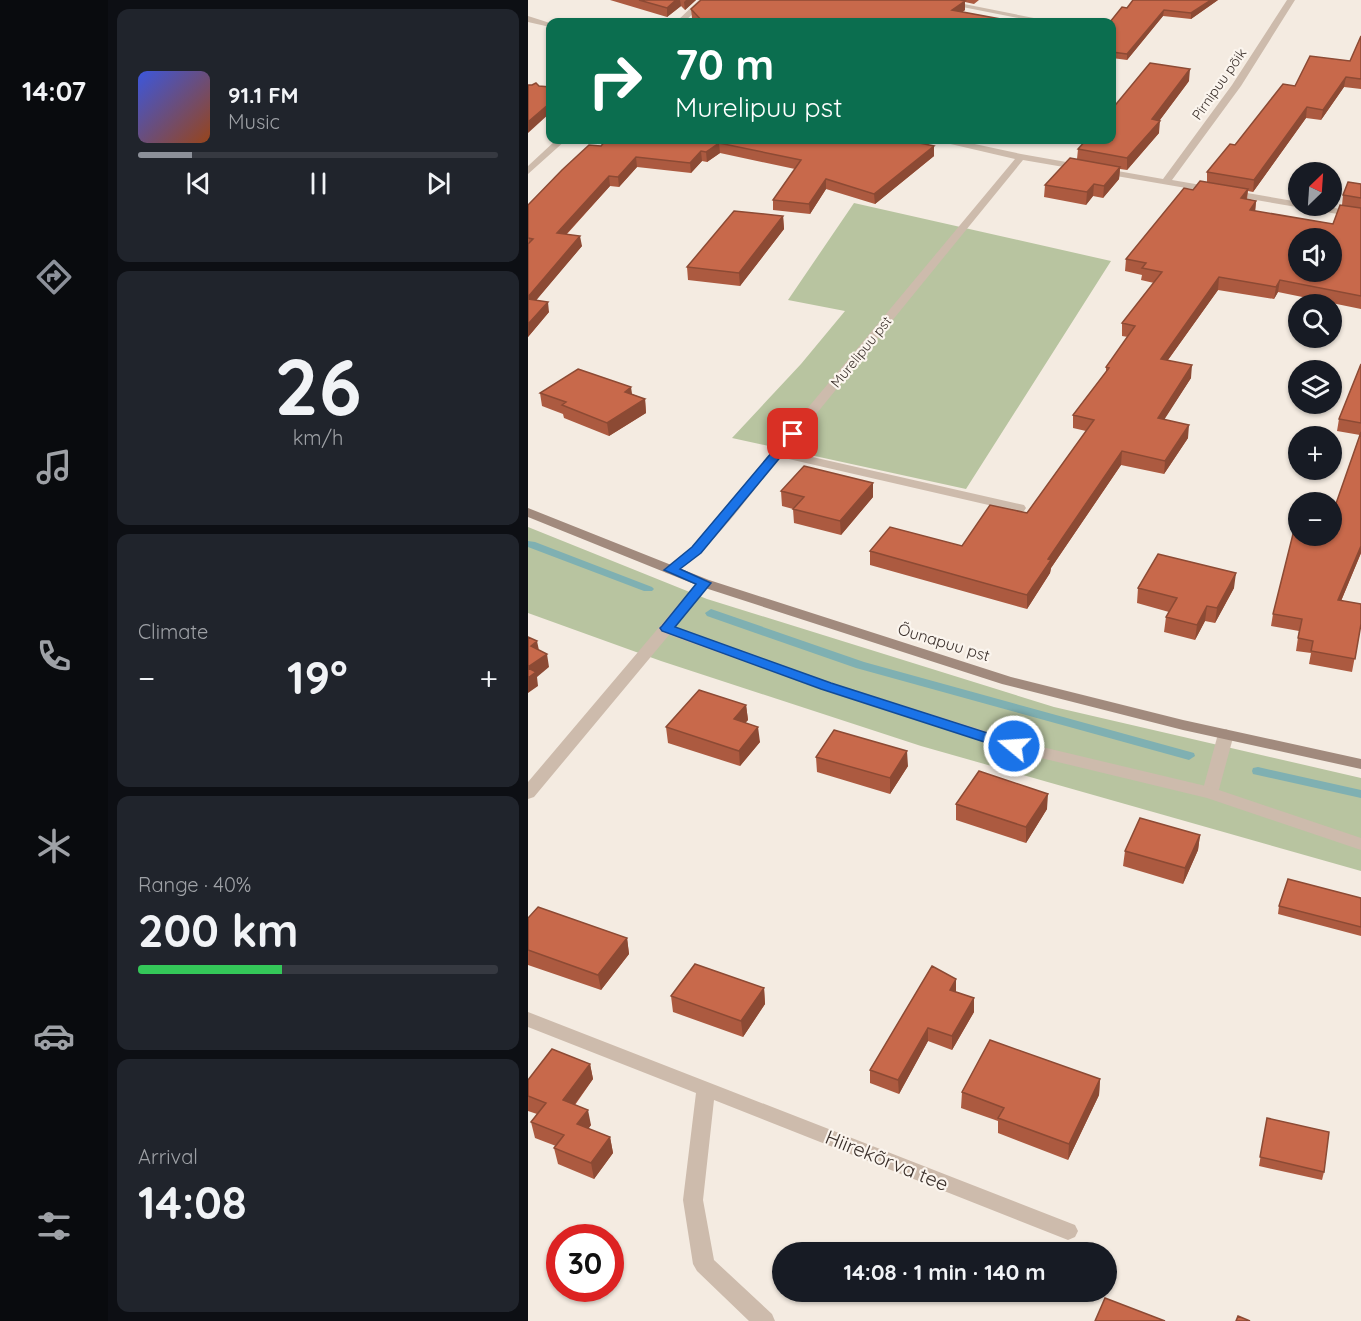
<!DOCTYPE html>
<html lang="en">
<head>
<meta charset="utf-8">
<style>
	:root { --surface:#171b24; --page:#20242c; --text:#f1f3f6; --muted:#9ea1a6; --line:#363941; --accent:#8c9099 }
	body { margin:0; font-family:Quicksand,sans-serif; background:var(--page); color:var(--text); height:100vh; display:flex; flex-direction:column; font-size:22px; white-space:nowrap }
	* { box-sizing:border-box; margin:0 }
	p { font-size:20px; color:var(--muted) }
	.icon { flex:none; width:33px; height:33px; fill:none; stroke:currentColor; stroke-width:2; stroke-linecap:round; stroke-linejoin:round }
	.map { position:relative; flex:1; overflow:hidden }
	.drawer { display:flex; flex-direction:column; gap:9px; padding:9px; background:#0d0f14; width:420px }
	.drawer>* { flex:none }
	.banner { position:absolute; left:18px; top:18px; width:570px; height:126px; border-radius:12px; box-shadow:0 2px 4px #0004; background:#0b6e4f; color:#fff; overflow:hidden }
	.needle { width:39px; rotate:25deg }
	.fabs { position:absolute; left:760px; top:162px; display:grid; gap:12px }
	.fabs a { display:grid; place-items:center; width:54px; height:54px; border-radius:50%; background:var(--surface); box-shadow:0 2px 4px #0004; font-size:30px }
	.speed { position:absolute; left:18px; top:1224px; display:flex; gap:12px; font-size:30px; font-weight:700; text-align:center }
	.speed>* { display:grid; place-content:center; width:78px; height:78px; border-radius:50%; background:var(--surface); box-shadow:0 2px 4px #0004; line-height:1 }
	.speed .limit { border:9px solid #d22; background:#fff; color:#111 }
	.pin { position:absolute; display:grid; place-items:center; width:51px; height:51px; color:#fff; margin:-26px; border-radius:12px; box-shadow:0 3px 9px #0006 }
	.me { position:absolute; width:66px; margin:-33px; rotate:288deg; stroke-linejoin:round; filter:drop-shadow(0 0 4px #0008) }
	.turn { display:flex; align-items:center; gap:21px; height:126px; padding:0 30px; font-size:27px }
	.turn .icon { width:78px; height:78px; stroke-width:2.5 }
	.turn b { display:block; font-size:42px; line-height:51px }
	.big { font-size:45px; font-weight:700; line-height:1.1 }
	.drawer .tile { flex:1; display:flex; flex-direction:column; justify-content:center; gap:9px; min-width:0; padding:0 21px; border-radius:12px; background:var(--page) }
	.drawer .dial { align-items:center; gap:0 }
	.dial b { font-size:78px; line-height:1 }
	.song { display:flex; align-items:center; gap:18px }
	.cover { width:72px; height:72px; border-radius:9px; background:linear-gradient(135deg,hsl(230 70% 55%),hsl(20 70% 35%)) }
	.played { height:6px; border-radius:3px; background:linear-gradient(90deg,var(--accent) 15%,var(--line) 15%) }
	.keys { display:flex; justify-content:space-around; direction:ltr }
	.heat { display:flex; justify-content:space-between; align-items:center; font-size:33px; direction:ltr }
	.charge { height:9px; border-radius:4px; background:linear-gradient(90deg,#34c759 40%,var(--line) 0) }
	.trip { position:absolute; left:244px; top:1242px; width:345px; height:60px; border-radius:30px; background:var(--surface); box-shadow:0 2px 4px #0004; font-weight:700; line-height:60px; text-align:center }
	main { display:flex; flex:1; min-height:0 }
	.tabs { display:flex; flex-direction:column; width:108px; justify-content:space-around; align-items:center; background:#090b0e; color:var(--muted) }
	.tabs .icon { width:42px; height:42px }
	.tabs .active { color:var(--accent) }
	.tabs b { font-size:27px; color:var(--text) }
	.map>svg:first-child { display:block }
	.green { fill:#b8c4a0 }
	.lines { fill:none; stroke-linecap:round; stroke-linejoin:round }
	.stream { fill:#7fb0b2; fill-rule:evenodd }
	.lane { fill:#cdbbac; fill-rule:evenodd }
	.street { fill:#cdbbac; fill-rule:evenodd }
	.secondary { fill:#a18a7d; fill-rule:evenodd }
	.wall { fill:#ac5a40 }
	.shaded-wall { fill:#8c4a34 }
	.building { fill:#c8694b; stroke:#8c4a34; stroke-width:1.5; fill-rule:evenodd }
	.route { fill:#1a73e8; stroke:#114b97; stroke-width:1.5 }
	.labels { text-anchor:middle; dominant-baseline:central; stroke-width:4.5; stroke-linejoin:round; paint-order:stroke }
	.far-street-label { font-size:14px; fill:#3b302b; stroke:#fbf5ee }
	.street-label { font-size:16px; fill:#3b302b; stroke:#fbf5ee }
	.near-street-label { font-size:20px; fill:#3b302b; stroke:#fbf5ee }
</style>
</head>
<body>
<main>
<nav class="tabs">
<b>14:07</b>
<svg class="icon active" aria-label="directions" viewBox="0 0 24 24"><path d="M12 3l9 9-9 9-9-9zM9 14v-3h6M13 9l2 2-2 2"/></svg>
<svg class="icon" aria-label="music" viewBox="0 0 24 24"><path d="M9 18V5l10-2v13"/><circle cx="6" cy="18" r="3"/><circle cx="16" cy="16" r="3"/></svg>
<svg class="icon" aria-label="phone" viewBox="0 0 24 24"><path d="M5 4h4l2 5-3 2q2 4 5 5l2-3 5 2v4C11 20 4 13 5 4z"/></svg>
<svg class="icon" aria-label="climate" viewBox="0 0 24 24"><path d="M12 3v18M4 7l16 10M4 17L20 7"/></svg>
<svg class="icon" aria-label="car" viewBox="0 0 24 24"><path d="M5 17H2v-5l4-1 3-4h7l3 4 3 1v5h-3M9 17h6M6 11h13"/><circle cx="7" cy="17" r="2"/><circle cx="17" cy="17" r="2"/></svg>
<svg class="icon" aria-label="filters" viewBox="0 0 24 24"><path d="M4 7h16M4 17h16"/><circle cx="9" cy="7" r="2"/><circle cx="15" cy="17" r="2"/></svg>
</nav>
<section class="drawer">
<div class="tile">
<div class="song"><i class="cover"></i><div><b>91.1 FM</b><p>Music</p></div></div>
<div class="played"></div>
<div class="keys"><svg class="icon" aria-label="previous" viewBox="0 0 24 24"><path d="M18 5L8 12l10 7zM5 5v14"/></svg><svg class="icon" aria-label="pause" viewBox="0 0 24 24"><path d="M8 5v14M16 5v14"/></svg><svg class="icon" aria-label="next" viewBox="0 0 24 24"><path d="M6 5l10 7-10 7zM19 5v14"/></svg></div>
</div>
<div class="tile dial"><b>26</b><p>km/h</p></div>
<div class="tile"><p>Climate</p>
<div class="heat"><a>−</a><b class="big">19°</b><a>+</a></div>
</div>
<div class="tile"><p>Range · 40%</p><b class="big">200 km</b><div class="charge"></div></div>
<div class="tile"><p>Arrival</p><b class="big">14:08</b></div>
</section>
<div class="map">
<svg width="833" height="1321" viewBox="0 0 833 1321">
	<rect width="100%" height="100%" fill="#f4ebe1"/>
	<path class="green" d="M326,203L583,261L438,489L204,438L273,364L317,311L260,300Z
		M0,527L179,599L526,707L833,778V871L393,746L133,661L0,613Z"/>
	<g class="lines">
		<path class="stream" d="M0,541L7,542L124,587L126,589L124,591H116L0,547Z
			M183,609L336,662L666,753L667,756L661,760L328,668L179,616L177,613Z
			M730,767L833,790V798L725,774L724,771L725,768Z"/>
		<path class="lane" d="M698,729L706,734L690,793L688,797H676L674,793L690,734Z"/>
		<path class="street" d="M171,0H180L156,22H148Z
			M399,0H416L526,22H511Z
			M759,0H767L713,86L644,180L771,202V206H793L833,212V218L495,160L258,451L496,505L498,508L496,511L491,512L252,457C235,478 162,579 138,573L136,570L138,567L164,547L487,159L414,142L413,140H428L493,154L635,179L704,85Z
			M0,16L22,23V27L0,22Z
			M28,140H38L0,174V166Z
			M176,579L183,583L147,627L303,683L489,741L682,787L833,838V850L679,798L480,750L293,689L141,635L6,797L0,799V782L171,580Z
			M0,1012L547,1225L550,1231L547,1237L540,1240L186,1100L175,1200L186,1260L244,1314L247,1321H221L169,1271L165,1264L155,1200L168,1093L0,1027Z"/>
		<path class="secondary" d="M0,508L181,580L483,677L655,720L833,759V769L655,730L474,684L171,586L0,517Z"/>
	</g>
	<path class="wall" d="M82,0H168L157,10L153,6L139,17Z
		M173,0H451L446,4L437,2V10L434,12L489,22H167L164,18L163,9Z
		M690,0L663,19L635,16L599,60L584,58V22L599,8Z
		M833,36V89L816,87L793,120L778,118L725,192L720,191L719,199L728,201L727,211L805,224L814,205L815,195L833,184V309L750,292L746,299L690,290L640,360L663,378L636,419L660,438L636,474L593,465L523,568L522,573L499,609L342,565V551L434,546L499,513L558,431L545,428V415L578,372V367L600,337L594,336V323L626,283L613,280L614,275L597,271L598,259L665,190L679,182V172L767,86L822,61Z
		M661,81L631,121V133L599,170L592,169L591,179L575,198L565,196L558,205L516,197L517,185L549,159L550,149Z
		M377,140L406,156L347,204L298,189L282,214L245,210V200L267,169L192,153L179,162L174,161L163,173L109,167L91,187L82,186L39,234L54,246L8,300L21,312L0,337V205L73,146Z
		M255,216L256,229L212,286L160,280L159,267Z
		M833,364V553L813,601L833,624L824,672L781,664L783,653L768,651L771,631L743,626L745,614L804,536L832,435L809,431L811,419Z
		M12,393L104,394L117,399L118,413L81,436L36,418L35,414L14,406Z
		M253,491L345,497L313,535L266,523L265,509L254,506Z
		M610,588H706L687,623L677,621L667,640L636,632L638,617L641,612L609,603Z
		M218,705L220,720L217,722L232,742L212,766L140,743L138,727Z
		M288,757L380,766L362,794L289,772Z
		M428,804L519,809L498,843L428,820Z
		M672,835L670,850L655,884L595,866L597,851Z
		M833,898V936L750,914L751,906Z
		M0,918L99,938L101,954L73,990L0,965Z
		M236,988L237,1004L215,1037L145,1012L143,996Z
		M428,992L446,998V1012L424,1050L400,1041L371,1094L342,1083V1070Z
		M62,1064L65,1079L47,1105L63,1125L60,1129L82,1137L85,1153L66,1179L30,1164L26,1148L28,1146L7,1138L3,1122L9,1114L0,1111V1080Z
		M572,1079L571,1095L540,1160L470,1133V1121L433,1108L434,1092Z
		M739,1118L796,1172L794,1180L731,1166Z"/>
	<path class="shaded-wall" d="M148,0H152L153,6L139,17V8Z
		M158,0H168L157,10L156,2Z
		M683,0H690L663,19V13Z
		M437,1V10L424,19V10Z
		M636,10L635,16L599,60V54Z
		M662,69L661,81L626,128L632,121L631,133L599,170V158L624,119Z
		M818,77L816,87L793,120L795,110Z
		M22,103V113L0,133V122Z
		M779,107L778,118L725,192L726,180Z
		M191,143L192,153L179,162L178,152Z
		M406,146V156L347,204L346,194Z
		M173,151L174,161L163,173L162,163Z
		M108,157L109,167L91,187L90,177Z
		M592,167L591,179L575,198L576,186Z
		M81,176L82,186L30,243L29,233Z
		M298,179V189L282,214L281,204Z
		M566,184L565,196L558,205L559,192Z
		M720,189L718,201L713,198Z
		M728,201L727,213L722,210Z
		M255,216L256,229L212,286L211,273Z
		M52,236L54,246L0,310V297Z
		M691,277L690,290L632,371L633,359Z
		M752,280L750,292L746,299L748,287Z
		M20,302L21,312L0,337V324Z
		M664,365L663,378L629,431L630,418Z
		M103,387L105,400L97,392Z
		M117,399L118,413L81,436L79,423Z
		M661,425L660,438L636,474L637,461Z
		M594,451L593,465L523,568L522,573L499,609V595L520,559Z
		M345,483V497L313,535L312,521Z
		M833,546V553L808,613L810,600Z
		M708,573L706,588L687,623L689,608Z
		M679,606L677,621L667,640L669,625Z
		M9,641L12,655L3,646Z
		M19,654L21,667L9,677L10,686L0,693V667Z
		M218,705L220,720L208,734L206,719Z
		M230,727L232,742L212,766L211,751Z
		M379,751L380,766L362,794V778Z
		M520,794L519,809L498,843V827Z
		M672,835L670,850L655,884L657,868Z
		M99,938L101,954L73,990L70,975Z
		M428,979V993L422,990Z
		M236,988L237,1004L215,1037L213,1021Z
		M446,998V1012L424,1050V1036Z
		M400,1028V1041L371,1094L370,1080Z
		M62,1064L65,1079L38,1116L35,1100Z
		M572,1079L571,1095L540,1160L541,1144Z
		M60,1110L63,1125L52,1140L49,1124Z
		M82,1137L85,1153L66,1179L63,1163Z"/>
	<path class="building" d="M111,0H148L139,8Z
		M173,0H432L437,1L424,10L489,22H175L163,9Z
		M605,0H683L663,13L636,10L599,54L584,52V22H582L594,7L599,8Z
		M833,36V79L818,77L795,110L779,107L726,180L679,172L702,144L707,145L755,84L767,86L782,56L822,61Z
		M622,63L662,69L624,119L632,121L599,158L550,149L558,140H584V109Z
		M8,83L11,86L22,87V103L0,122V85H4Z
		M78,140H377L406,146L346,194L298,179L281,204L245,200L273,160L191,143L178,152L173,151L162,163L108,157L90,177L81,176L29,233L52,236L0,297V244L5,239L0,238V205L34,170L61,145L73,146Z
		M542,158L592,167L576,186L566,184L559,192L517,185Z
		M672,181L720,189L713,198L728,201L722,210L805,224L812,205L833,208V296L752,280L748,287L691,277L633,359L664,365L630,418L661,425L637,461L594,451L520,559L523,560L499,595L342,551L362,527L434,546L462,505L499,513L566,420L545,415L581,368L578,367L607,326L594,323L634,272L614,268L618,263L598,259L656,188L665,190ZM771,238H804V272H771Z
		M820,182L833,184V198L815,195Z
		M206,211L255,216L211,273L159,267Z
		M0,299L20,302L0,324Z
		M833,364V423L811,419Z
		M50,369L103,387L97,392L117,399L79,423L34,405L38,402L12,393Z
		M833,432V546L810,600L833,604V624L827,659L783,651L785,641L770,638L774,619L745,614L769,518H771V536H804V515Z
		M276,466L345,483L312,521L265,509L276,497L253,491Z
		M630,554L708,573L689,608L679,606L669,625L638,617L649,598L610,588Z
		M0,637L9,641L3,646L19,654L0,667Z
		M0,668L8,672L0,678Z
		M171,690L218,705L206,719L230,727L211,751L138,727Z
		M306,730L379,751L362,778L288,757Z
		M451,771L520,794L498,827L428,804Z
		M612,818L672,835L657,868L597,851Z
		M760,879L833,898V927L751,906Z
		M10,907L99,938L70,975L0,950V918Z
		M167,964L236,988L213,1021L143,996Z
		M404,966L428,979L422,990L446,998L424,1036L400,1028L370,1080L342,1070Z
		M462,1040L572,1079L541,1144L470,1118L476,1108L434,1092Z
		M24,1049L62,1064L35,1100L60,1110L49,1124L82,1137L63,1163L26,1148L36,1135L3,1122L18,1103L0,1096V1080Z
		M739,1118L801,1132L796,1172L732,1157Z
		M577,1298L637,1321H567Z
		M710,1316L722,1321H708Z"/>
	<path class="route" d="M265,431L271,434L269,437L173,553L152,569L183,583L147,627L303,683L491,743L494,746L491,750H481L293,689L134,631L132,628L134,626L168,584L136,570L164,547L261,432Z"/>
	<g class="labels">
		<g class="far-street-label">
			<text transform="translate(691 84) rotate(-55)">Pirnipuu põik</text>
			<text transform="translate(333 352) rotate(-51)">Murelipuu pst</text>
		</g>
		<g class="street-label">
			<text transform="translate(416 642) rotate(17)">Õunapuu pst</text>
		</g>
		<g class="near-street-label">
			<text transform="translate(359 1160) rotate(22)">Hiirekõrva tee</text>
		</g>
	</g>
</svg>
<div class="fabs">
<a><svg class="needle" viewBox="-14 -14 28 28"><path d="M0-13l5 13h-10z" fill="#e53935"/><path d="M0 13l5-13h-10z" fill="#9ea1a6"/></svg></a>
<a><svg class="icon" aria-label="sound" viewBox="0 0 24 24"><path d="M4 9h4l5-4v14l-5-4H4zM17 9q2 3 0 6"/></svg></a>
<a><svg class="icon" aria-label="search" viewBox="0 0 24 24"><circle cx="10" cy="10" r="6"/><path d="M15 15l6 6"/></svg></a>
<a><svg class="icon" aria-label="layers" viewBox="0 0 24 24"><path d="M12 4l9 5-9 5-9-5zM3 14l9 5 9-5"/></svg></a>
<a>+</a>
<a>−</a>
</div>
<div class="speed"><div class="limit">30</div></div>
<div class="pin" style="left:265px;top:434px;background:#d93025"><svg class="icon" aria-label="arrive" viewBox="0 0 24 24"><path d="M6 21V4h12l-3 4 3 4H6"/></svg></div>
<svg class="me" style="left:486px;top:746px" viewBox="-20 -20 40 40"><circle r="17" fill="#1a73e8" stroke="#fff" stroke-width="3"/><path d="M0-11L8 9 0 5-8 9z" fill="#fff"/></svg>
<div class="trip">14:08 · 1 min · 140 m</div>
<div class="banner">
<div class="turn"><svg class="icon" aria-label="right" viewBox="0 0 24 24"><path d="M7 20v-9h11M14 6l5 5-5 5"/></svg><div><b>70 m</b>Murelipuu pst</div></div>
</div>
</div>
</main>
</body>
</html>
